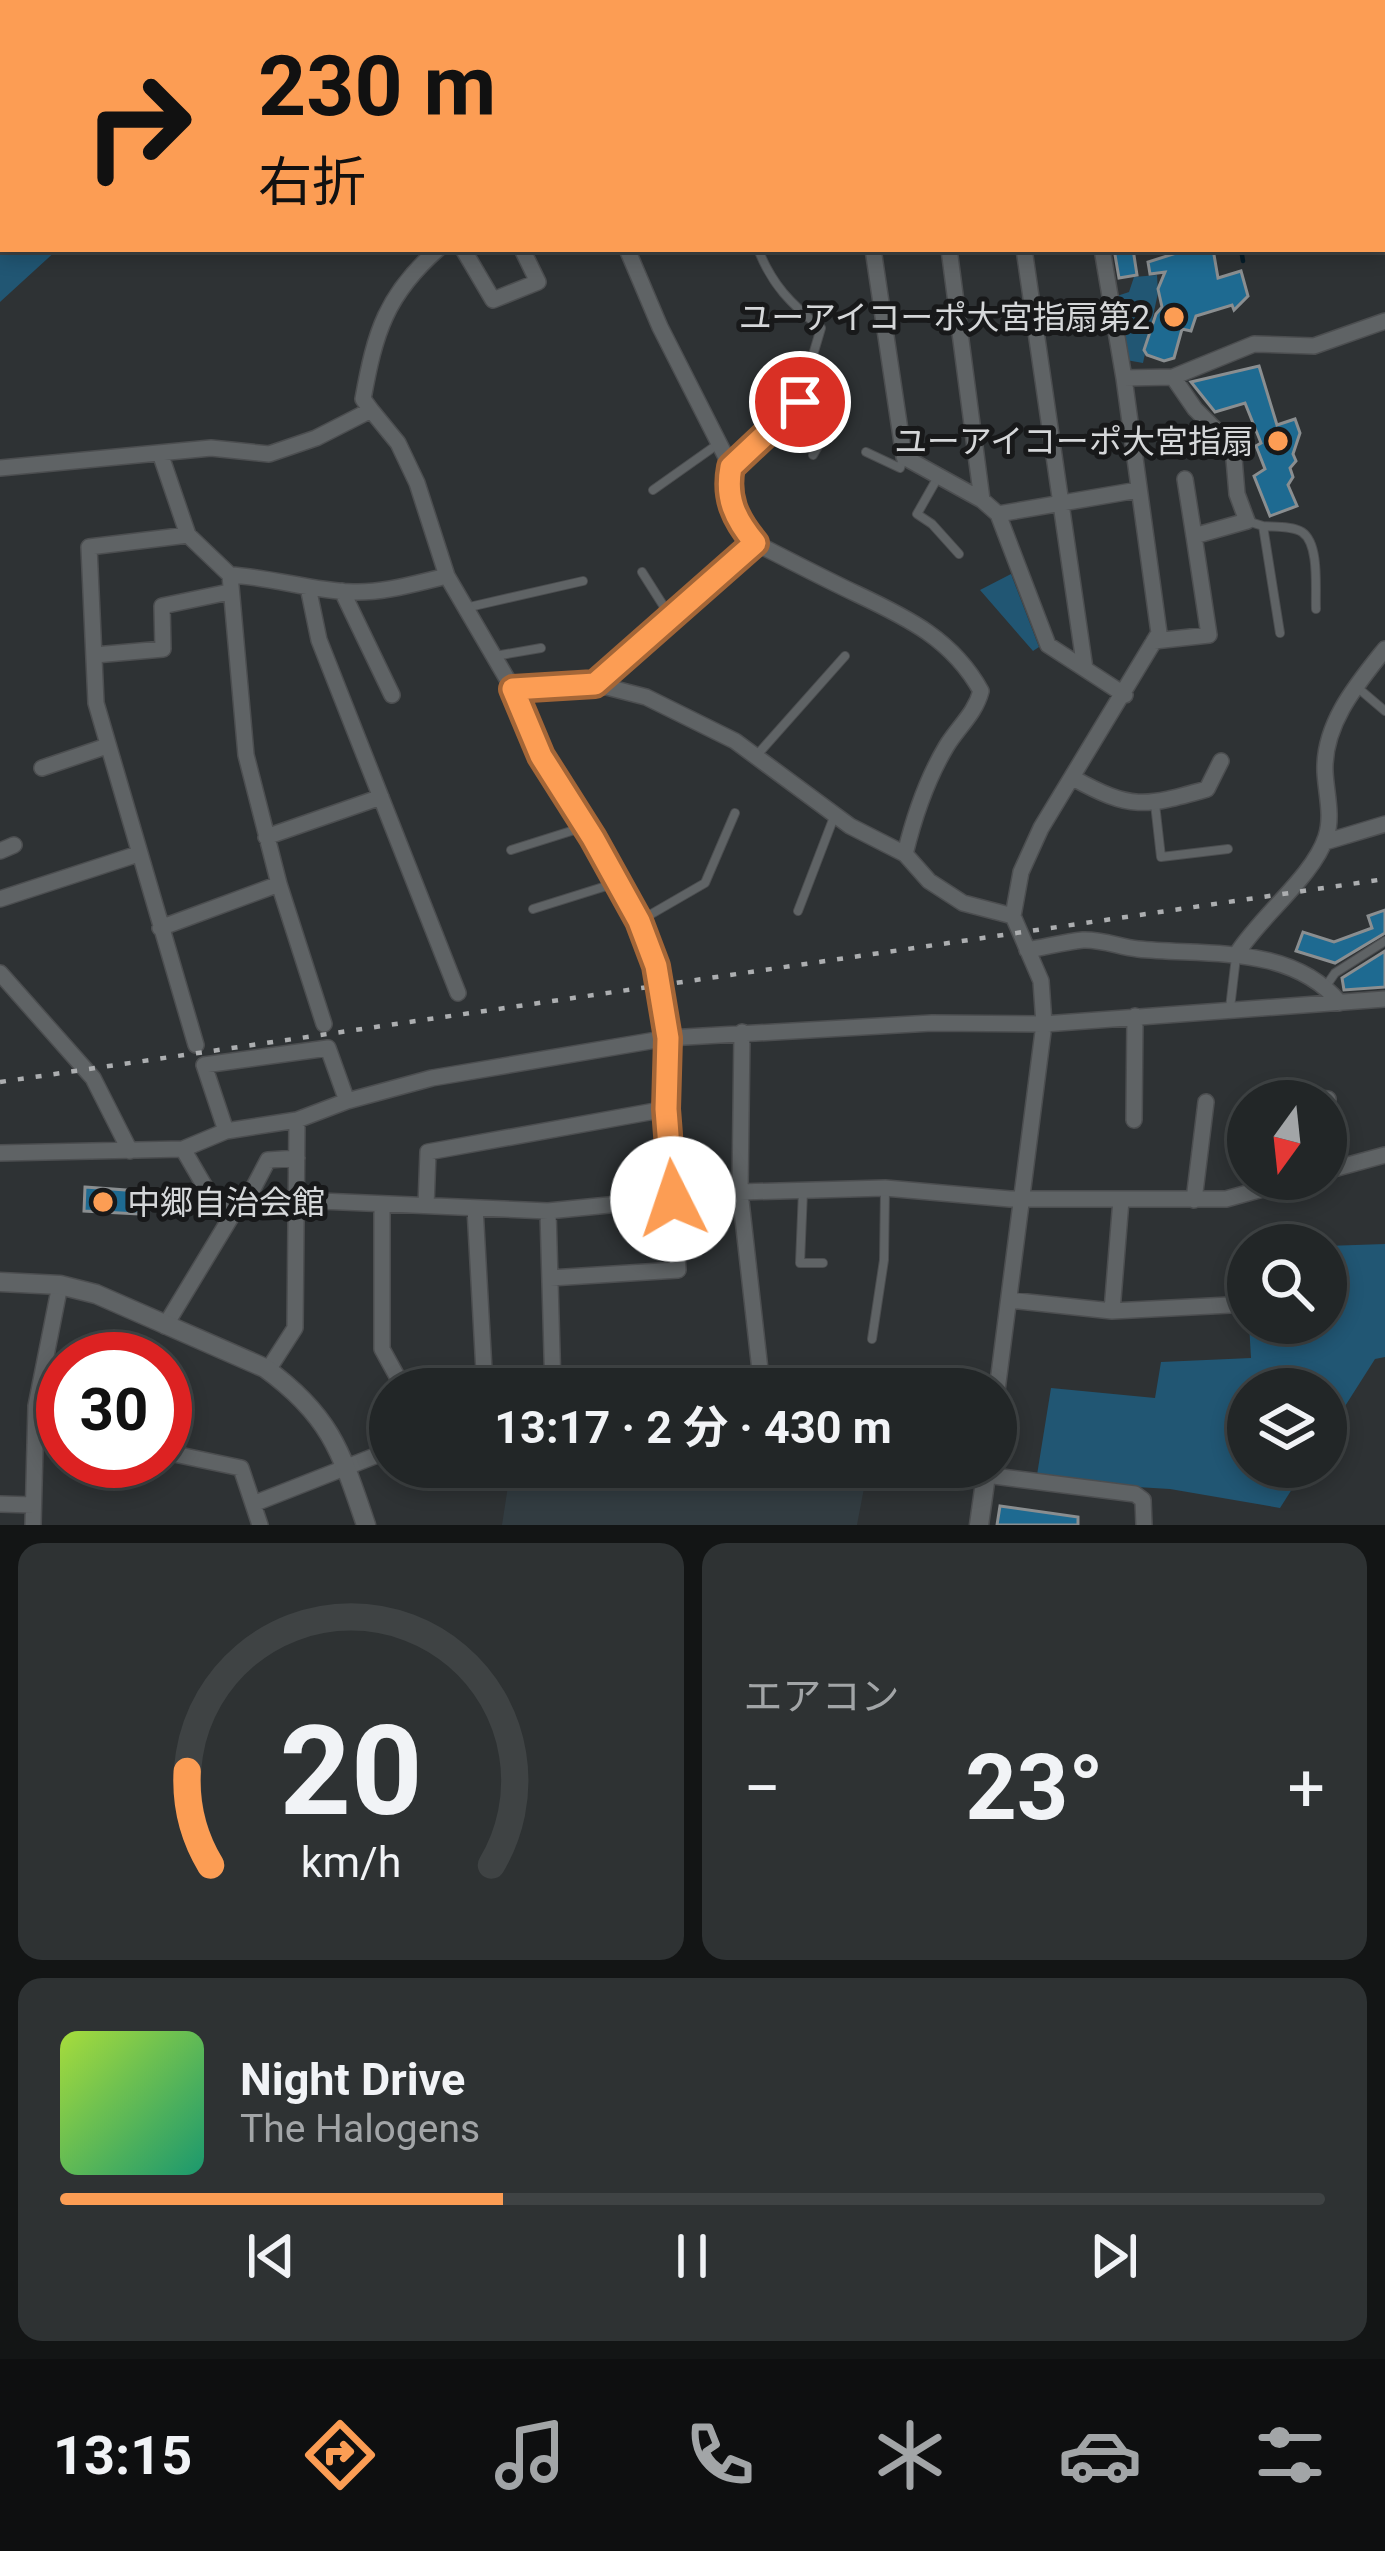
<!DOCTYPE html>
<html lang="ja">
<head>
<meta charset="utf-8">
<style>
	:root { --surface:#222627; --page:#2e3233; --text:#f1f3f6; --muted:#a2a5a7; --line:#3f4344; --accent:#fc9d54 }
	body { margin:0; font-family:Roboto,"Noto Sans JP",sans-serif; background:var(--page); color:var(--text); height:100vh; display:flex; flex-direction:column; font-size:45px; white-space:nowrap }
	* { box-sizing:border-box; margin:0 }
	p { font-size:39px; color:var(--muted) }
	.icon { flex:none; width:66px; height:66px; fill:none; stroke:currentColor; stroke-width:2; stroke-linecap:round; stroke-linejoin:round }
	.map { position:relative; height:1525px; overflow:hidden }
	.sheet { display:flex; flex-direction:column; gap:18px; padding:18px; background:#131515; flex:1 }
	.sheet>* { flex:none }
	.top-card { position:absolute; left:0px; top:0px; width:1386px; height:252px; box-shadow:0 6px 18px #0003,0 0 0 3px var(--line); background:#fc9d54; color:#111; overflow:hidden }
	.needle { width:78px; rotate:195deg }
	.buttons { position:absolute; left:1227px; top:1080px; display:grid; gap:24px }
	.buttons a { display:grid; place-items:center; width:120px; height:120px; border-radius:50%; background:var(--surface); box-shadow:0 6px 18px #0003,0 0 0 3px var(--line); font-size:60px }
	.speed { position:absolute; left:36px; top:1332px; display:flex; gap:24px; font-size:60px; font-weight:700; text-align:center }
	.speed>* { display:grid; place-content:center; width:156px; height:156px; border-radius:50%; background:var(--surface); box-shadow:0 6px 18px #0003,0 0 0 3px var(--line); line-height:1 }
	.speed .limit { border:18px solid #d22; background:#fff; color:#111 }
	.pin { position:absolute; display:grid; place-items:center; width:102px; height:102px; color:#fff; margin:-51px; border:6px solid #fff; border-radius:50%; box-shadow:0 3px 12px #0007 }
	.me { position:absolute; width:132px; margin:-66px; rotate:356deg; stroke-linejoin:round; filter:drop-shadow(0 0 9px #0008) }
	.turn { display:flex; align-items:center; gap:42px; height:252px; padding:0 60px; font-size:54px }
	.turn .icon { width:156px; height:156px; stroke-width:2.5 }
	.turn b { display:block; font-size:84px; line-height:102px }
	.big { font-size:90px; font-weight:700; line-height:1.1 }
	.sheet .tile { flex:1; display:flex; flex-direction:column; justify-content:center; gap:18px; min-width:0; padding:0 42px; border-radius:24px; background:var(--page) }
	.sheet .dial { align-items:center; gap:0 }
	.dial svg { height:312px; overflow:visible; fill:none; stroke:var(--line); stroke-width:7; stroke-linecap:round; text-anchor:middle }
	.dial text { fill:var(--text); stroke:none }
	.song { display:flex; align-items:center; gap:36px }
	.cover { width:144px; height:144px; border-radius:18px; background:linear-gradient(135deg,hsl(80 70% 55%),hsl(160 70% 35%)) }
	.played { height:12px; border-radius:6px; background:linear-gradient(90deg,var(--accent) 35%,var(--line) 35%) }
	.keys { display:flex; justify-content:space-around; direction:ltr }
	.heat { display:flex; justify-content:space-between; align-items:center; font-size:66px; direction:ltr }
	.sheet .tiles { flex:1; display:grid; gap:18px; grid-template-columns:1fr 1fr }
	.tile:last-child { grid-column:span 2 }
	.trip { position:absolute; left:369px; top:1368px; width:648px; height:120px; border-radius:60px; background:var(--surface); box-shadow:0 6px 18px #0003,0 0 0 3px var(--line); font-weight:700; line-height:120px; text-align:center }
	.dock { display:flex; height:192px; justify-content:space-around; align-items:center; background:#0e0f10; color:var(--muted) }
	.dock .icon { width:84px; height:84px }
	.dock .on { color:var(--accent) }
	.dock b { font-size:54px; color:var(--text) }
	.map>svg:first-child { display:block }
	.built { fill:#323c41 }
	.green { fill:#215673 }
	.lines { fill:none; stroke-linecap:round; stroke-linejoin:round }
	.stream { stroke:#051c28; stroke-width:4.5 }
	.building { fill:#1e6a91; stroke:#8a8e90; stroke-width:3 }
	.service-casing { stroke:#4c4e50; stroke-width:10 }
	.minor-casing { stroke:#4c4e50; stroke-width:18 }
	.tertiary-casing { stroke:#4c4e50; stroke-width:21 }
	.service { stroke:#5f6365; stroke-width:8 }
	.minor { stroke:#5f6365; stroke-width:15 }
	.tertiary { stroke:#5f6365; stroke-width:18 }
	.rail { stroke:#acaeb0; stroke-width:4.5; stroke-dasharray:6 12; stroke-linecap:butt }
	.route-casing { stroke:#a46637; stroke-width:30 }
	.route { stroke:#fc9d54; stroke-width:21 }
	.poi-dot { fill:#fc9d54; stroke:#18191a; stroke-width:4.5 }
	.labels { text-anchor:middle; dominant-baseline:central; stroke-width:10; stroke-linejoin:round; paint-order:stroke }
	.poi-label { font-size:33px; fill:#d5d7d9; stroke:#18191a; text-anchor:end }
</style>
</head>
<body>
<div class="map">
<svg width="1385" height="1525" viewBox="0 0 1385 1525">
	<rect width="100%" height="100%" fill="#2e3234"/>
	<path class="built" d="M549,1467H868L857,1525H502L510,1473Z"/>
	<path class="green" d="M0,229H3V249H58L0,302Z
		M1157,275L1158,293L1143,363L1126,360L1117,296L1129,292L1134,277Z
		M1011,574L1039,647L1033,651L980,590Z
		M1385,1244V1357L1375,1359L1326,1436V1389H1248V1467H1306L1280,1508L1170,1489L1036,1481L1051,1388L1155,1398L1161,1362L1251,1358L1249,1323H1326V1246Z"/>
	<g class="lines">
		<path class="stream" d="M1120,3L1121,0
			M1241,249L1243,261"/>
	</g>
	<path class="building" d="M1114,249H1133L1137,275L1119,278Z
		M1189,249H1213L1218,278L1241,271L1248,296L1234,310L1232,305L1196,316L1191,331L1182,329L1174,358L1164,361L1147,355L1144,350L1156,314L1162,307L1158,289L1165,272L1150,274L1148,262Z
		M1259,366L1277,425L1295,419L1300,433L1293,454L1296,461L1290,468L1293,477L1288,485L1297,506L1270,516L1254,476L1265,469L1256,446L1261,443L1245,403L1215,412L1191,382Z
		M1385,910V933L1335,963L1296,951L1303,932L1334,942L1372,928L1368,916Z
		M1385,951V987L1344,990L1342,978Z
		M85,1187L139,1191L138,1214L84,1211Z
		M1000,1506L1078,1517V1525H997Z"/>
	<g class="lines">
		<defs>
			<path id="service" d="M634,0L637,3
				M758,249C772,285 791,304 821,328L799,402L821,427L823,438L813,455
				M866,452L900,468L903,458
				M732,466L799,402
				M938,477L917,514L932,524L959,554
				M653,490L718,444
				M1247,521L1263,526L1280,633
				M1263,526C1274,527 1293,526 1302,532C1320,544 1315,589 1316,609
				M642,572L668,613
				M465,608L583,581
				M495,656L541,648
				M1358,688L1385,711
				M757,755L845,656
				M1155,804L1161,857L1228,849
				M511,850L584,827
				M533,909L616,883
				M798,911L834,817
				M641,920L705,883L735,813
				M1326,986L1335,973L1385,941
				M1230,1008L1236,957
				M803,1191L800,1263H823
				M872,1339L884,1260L885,1189"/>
			<path id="minor" d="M844,0L845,3
				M914,0L915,3
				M985,0L986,3
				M1064,0L1065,3
				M1186,0V3
				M237,3L239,0
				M342,3L344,0
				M449,3L452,0
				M586,3L588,0
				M767,3V0
				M1284,3L1289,0
				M1383,113L1385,115
				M1383,164H1385
				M0,223H3
				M463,249L493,300L538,282L522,249
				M627,249L660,327L731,467L730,502L739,523L755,543C789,560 823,578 857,594C908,618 953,640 981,691C975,714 958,727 946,747C927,779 914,817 905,854
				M873,249L904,457L982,500L998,514L1138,490
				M949,249L982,500
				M1024,249L1085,669
				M1173,377L1254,344L1314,346L1385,321
				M1124,378L1173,377L1195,409L1233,447L1237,494L1247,521L1194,536L1209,635L1154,641
				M371,410L398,443L417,483L447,576L513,689L541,756L593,838L639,921L656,966L668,1038L666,1109L678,1270L550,1278
				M161,456L188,535L230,575C272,577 311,591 353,592C385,593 416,583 447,576
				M0,468L211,448L269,454L316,438L371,410L363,399C375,332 386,295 438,249
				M1185,479L1194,536
				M998,514L1048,645L1125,695
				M188,535L89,547L96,703L196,1045
				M230,575L246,755L279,884L324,1024
				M308,587L319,640L458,993
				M342,591L392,695
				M95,655L163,649L162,606L229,592
				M595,684L669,614L755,543
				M513,689L595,684L646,697L735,741L850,826L905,854L929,881L963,903L1013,916
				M42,768L107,746
				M1073,778C1131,810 1144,807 1207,789L1221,761
				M266,837L381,797
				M1325,842L1385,824
				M0,851L14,845
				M0,899L138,854
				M160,928L279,884
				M1027,950C1046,947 1064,942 1083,940C1101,939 1120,947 1138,949C1207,956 1291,944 1340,1003
				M1236,955C1259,917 1313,877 1326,837C1333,816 1326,793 1325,772C1323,724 1357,684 1385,649
				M0,973L93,1078L130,1151
				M742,1032L740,1192L760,1370L757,1389
				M1269,1101L1270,1094L1328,1099L1326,1115
				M1134,1120L1135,1016
				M226,1131L204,1065L328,1048L347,1101
				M183,1149L208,1192L234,1212L246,1202L268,1160L297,1158
				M0,1153L183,1149L226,1131L297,1120L347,1101L432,1078L668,1038L932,1023L1044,1024L1385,999
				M1326,1171L1385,1155
				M297,1200L548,1211L740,1192L885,1188L1010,1199H1226L1299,1179
				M1194,1200L1206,1102
				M382,1204V1349L404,1389
				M426,1206L428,1152L666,1109
				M475,1208L485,1389
				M548,1211L553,1389
				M1009,1300L1112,1311L1230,1305
				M1112,1311L1121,1200
				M165,1326L234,1212
				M268,1370L295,1328L297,1120
				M996,1398L1044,1024L1041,981L1013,916L1021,872L1041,828L1159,633L1124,378L1102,249
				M36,1425L63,1431
				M165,1452L241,1468L260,1525
				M987,1467L986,1475L1135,1494L1143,1500L1144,1525
				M0,1504L33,1505
				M253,1504L390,1450
				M33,1525L36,1406L60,1285"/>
			<path id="tertiary" d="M0,1282L60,1285L96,1294L265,1368C330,1415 341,1451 366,1525
				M979,1525L986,1475"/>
		</defs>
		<use href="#service" class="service-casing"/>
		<use href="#minor" class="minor-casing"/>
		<use href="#tertiary" class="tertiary-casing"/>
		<use href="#service" class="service"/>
		<use href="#minor" class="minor"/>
		<use href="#tertiary" class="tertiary"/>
		<path class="rail" d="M0,1082L1385,879"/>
	</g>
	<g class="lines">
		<defs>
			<path id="route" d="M673,1199L666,1109L668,1038L656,966L639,921L593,838L541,756L513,689L595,684L755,543C735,519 725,498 731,467L800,402"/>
		</defs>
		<use href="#route" class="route-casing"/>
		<use href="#route" class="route"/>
	</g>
	<g class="poi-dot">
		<circle cx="1174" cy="317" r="12"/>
		<circle cx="1278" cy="441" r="12"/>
		<circle cx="103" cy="1202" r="12"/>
	</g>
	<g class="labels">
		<g class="poi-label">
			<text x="1150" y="317">ユーアイコーポ大宮指扇第2</text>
			<text x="1254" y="441">ユーアイコーポ大宮指扇</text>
			<text x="127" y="1202" text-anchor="start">中郷自治会館</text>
		</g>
	</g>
</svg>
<div class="buttons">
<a><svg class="needle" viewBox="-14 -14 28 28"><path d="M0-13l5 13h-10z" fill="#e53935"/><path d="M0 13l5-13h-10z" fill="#a2a5a7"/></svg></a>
<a><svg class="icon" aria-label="search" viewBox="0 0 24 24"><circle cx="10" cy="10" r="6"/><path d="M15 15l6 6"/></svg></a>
<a><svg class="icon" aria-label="layers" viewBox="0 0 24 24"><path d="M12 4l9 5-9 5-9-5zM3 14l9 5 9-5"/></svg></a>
</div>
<div class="speed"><div class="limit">30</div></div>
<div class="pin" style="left:800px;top:402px;background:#d93025"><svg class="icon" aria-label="arrive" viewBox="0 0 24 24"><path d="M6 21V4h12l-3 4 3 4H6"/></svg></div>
<svg class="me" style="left:673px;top:1199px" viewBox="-20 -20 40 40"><circle r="19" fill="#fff"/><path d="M0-13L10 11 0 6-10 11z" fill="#fc9d54"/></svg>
<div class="trip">13:17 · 2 分 · 430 m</div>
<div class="top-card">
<div class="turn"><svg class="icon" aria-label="right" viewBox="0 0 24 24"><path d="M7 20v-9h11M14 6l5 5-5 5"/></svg><div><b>230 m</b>右折</div></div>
</div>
</div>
<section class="sheet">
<div class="tiles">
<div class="tile dial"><svg viewBox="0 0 100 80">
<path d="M14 69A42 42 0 1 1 86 69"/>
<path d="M14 69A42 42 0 0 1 8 45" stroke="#fc9d54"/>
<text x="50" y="56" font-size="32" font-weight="700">20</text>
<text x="50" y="72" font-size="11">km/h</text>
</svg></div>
<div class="tile"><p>エアコン</p>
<div class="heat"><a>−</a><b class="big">23°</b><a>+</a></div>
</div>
<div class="tile">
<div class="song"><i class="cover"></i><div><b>Night Drive</b><p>The Halogens</p></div></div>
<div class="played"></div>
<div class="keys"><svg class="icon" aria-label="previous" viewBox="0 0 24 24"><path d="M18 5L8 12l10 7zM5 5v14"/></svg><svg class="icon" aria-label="pause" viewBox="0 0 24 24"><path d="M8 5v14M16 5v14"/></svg><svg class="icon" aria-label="next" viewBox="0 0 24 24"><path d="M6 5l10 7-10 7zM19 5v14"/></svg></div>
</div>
</div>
</section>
<nav class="dock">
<b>13:15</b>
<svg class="icon on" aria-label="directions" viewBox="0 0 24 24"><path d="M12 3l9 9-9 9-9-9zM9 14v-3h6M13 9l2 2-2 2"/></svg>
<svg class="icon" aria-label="music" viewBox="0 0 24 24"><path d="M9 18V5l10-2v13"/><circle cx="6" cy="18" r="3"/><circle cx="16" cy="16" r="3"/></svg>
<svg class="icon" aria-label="phone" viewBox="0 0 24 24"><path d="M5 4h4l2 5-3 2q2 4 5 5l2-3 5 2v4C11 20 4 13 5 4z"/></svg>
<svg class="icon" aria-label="climate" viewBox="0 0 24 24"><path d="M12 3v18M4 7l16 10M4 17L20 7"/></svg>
<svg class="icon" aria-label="car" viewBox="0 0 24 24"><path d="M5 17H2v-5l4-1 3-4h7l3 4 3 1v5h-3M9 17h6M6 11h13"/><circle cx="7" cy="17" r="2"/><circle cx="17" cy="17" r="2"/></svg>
<svg class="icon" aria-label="filters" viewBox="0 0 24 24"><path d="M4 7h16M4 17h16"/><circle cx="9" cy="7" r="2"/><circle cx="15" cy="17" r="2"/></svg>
</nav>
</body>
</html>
